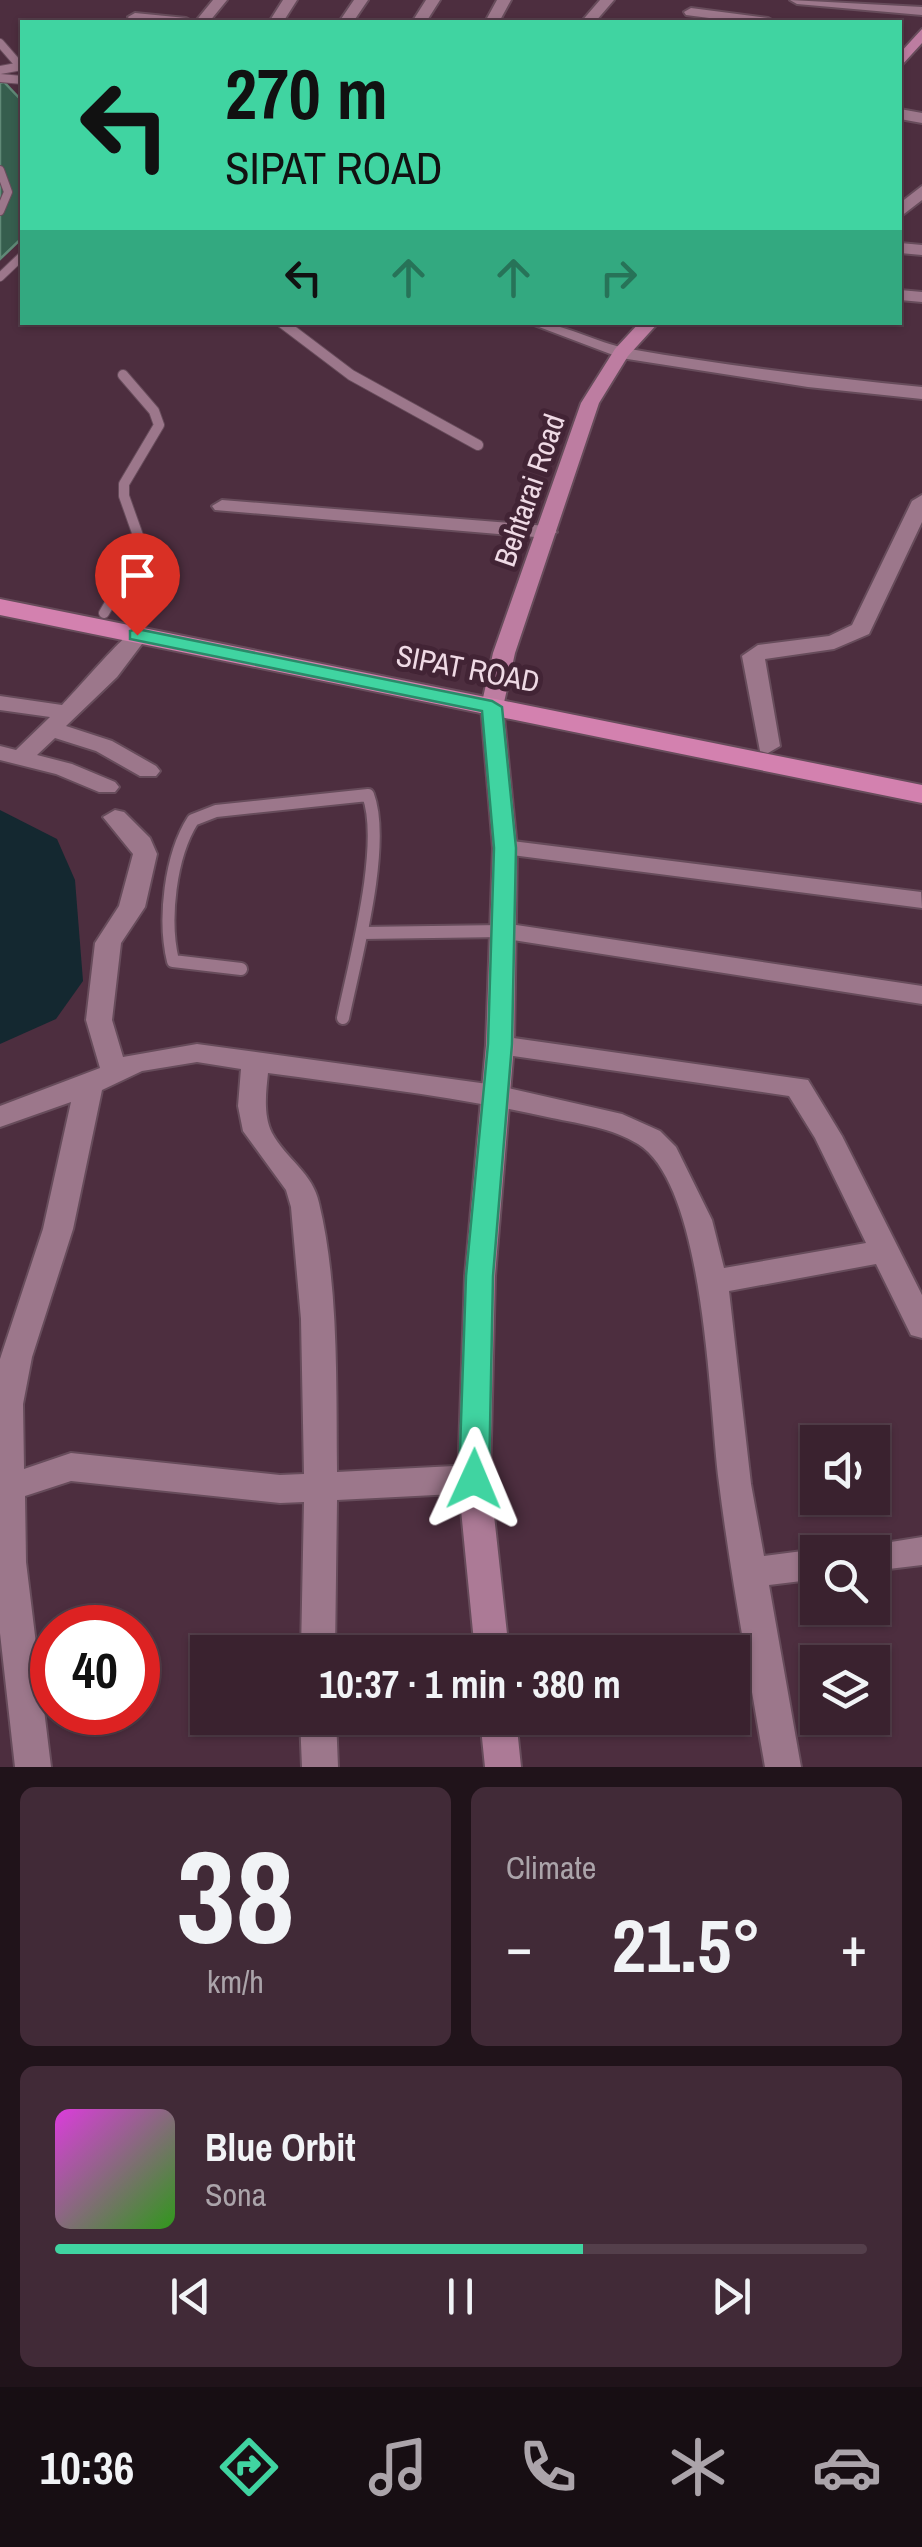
<!DOCTYPE html>
<html lang="en">
<head>
<meta charset="utf-8">
<style>
	:root { --surface:#3a222f; --page:#412a37; --text:#f1f3f6; --muted:#aba4aa; --line:#543f4b; --accent:#40d4a1 }
	body { margin:0; font-family:"Archivo Narrow",sans-serif; background:var(--page); color:var(--text); height:100vh; display:flex; flex-direction:column; font-size:38px; white-space:nowrap }
	* { box-sizing:border-box; margin:0 }
	p { font-size:32px; color:var(--muted) }
	.icon { flex:none; width:55px; height:55px; fill:none; stroke:currentColor; stroke-width:2; stroke-linecap:round; stroke-linejoin:round }
	.map { position:relative; height:1767px; overflow:hidden }
	.side { display:flex; flex-direction:column; gap:20px; padding:20px; background:#20131a; flex:1 }
	.side>* { flex:none }
	.banner { position:absolute; left:20px; top:20px; width:882px; height:305px; border-radius:0px; box-shadow:0 2px 8px #0004,0 0 0 2px var(--line); background:#40d4a1; color:#111; overflow:hidden }
	.tools { position:absolute; left:800px; top:1425px; display:grid; gap:20px }
	.tools a { display:grid; place-items:center; width:90px; height:90px; border-radius:0px; background:var(--surface); box-shadow:0 2px 8px #0004,0 0 0 2px var(--line); font-size:50px }
	.speed { position:absolute; left:30px; top:1605px; display:flex; gap:20px; font-size:50px; font-weight:700; text-align:center }
	.speed>* { display:grid; place-content:center; width:130px; height:130px; border-radius:50%; background:var(--surface); box-shadow:0 2px 8px #0004,0 0 0 2px var(--line); line-height:1 }
	.speed .limit { border:15px solid #d22; background:#fff; color:#111 }
	.pin { position:absolute; display:grid; place-items:center; width:85px; height:85px; color:#fff; margin:-102px -42px; border-radius:50% 50% 50% 0; rotate:-45deg; box-shadow:0 0 10px #0007 }
	.pin .icon { rotate:45deg }
	.me { position:absolute; width:110px; margin:-55px; rotate:1deg; stroke-linejoin:round; filter:drop-shadow(0 0 8px #0008) }
	.turn { display:flex; align-items:center; gap:35px; height:210px; padding:0 40px; font-size:45px }
	.turn .icon { width:130px; height:130px; stroke-width:2.5 }
	.turn b { display:block; font-size:70px; line-height:85px }
	.lanes { display:flex; align-items:center; height:95px; padding:0 40px; background:#0003; justify-content:center; gap:50px; direction:ltr }
	.lanes .off { opacity:.35 }
	.big { font-size:75px; font-weight:800; line-height:1.1 }
	.side .tile { flex:1; display:flex; flex-direction:column; justify-content:center; gap:15px; min-width:0; padding:0 35px; border-radius:15px; background:var(--page) }
	.side .dial { align-items:center; gap:0 }
	.dial b { font-size:130px; line-height:1 }
	.song { display:flex; align-items:center; gap:30px }
	.cover { width:120px; height:120px; border-radius:15px; background:linear-gradient(135deg,hsl(300 70% 55%),hsl(110 70% 35%)) }
	.played { height:10px; border-radius:5px; background:linear-gradient(90deg,var(--accent) 65%,var(--line) 65%) }
	.keys { display:flex; justify-content:space-around; direction:ltr }
	.heat { display:flex; justify-content:space-between; align-items:center; font-size:55px; direction:ltr }
	.side .tiles { flex:1; display:grid; gap:20px; grid-template-columns:1fr 1fr }
	.tile:last-child { grid-column:span 2 }
	.trip { position:absolute; left:190px; top:1635px; width:560px; height:100px; border-radius:0px; background:var(--surface); box-shadow:0 2px 8px #0004,0 0 0 2px var(--line); font-weight:800; line-height:100px; text-align:center }
	.dock { display:flex; height:160px; justify-content:space-around; align-items:center; background:#170e13; color:var(--muted) }
	.dock .icon { width:70px; height:70px }
	.dock .current { color:var(--accent) }
	.dock b { font-size:45px; color:var(--text) }
	.map>svg:first-child { display:block }
	.water { fill:#142830 }
	.building { fill:#365e4e; stroke:#608977; stroke-width:2.5 }
	.lines { fill:none; stroke-linecap:round; stroke-linejoin:round }
	.lane-far2-casing { stroke:#674c5b; stroke-width:10 }
	.lane-far1-casing { stroke:#674c5b; stroke-width:12 }
	.lane-casing { stroke:#674c5b; stroke-width:16 }
	.street-casing { stroke:#674c5b; stroke-width:4 }
	.secondary-casing { stroke:#674c5b; stroke-width:4 }
	.primary-casing { stroke:#674c5b; stroke-width:4 }
	.highway-casing { stroke:#674c5b; stroke-width:4 }
	.lane-far2 { stroke:#9c778b; stroke-width:8 }
	.lane-far1 { stroke:#9c778b; stroke-width:10 }
	.lane { stroke:#9c778b; stroke-width:12 }
	.street { fill:#9c778b; fill-rule:evenodd }
	.secondary { fill:#ac7a96; fill-rule:evenodd }
	.primary { fill:#bd7da1; fill-rule:evenodd }
	.highway { fill:#d381af; fill-rule:evenodd }
	.route { fill:#40d4a1; stroke:#2a8a69; stroke-width:2.5 }
	.labels { text-anchor:middle; dominant-baseline:central; stroke-width:10; stroke-linejoin:round; paint-order:stroke }
	.street-label { font-size:30px; fill:#efdae5; stroke:#422435 }
</style>
</head>
<body>
<div class="map">
<svg width="922" height="1767" viewBox="0 0 922 1767">
	<rect width="100%" height="100%" fill="#4d2e3f"/>
	<path class="water" d="M0,810L57,839L75,880L83,981L56,1019L0,1044Z"/>
	<path class="building" d="M4,82L22,101V238L0,259V83Z"/>
	<g class="lines">
		<defs>
			<path id="lane-far2" d="M0,43L20,66
				M0,70L22,66
				M0,78L22,80
				M0,170L8,192L0,211
				M0,277L22,256"/>
			<path id="lane-far1" d="M281,322L351,375L478,445
				M104,613L138,556L141,544L124,496V484L159,425L154,411L123,375"/>
			<path id="lane" d="M362,933L503,931
				M241,969L173,961C163,920 170,856 193,820L216,811L368,795C387,845 354,964 343,1018"/>
			<path id="street" d="M213,0H227L209,22H195Z
				M283,0H297L283,22H269Z
				M354,0H368L353,22H339Z
				M426,0H440L426,22H412Z
				M497,0H511L499,22H485Z
				M600,0H614L595,22H581Z
				M790,0L922,7V15L797,4Z
				M691,8L768,18L775,22H740L686,15L684,12Z
				M135,13L186,18L193,22L130,20L128,17Z
				M900,109L922,113V123L900,119Z
				M922,186V200L900,217V203Z
				M900,243L922,245V255L900,253Z
				M900,290L922,292V302L900,300Z
				M526,322C565,322 594,343 630,349C727,366 824,377 922,387V399L808,387L621,358Z
				M922,495V522L869,634L834,649L765,659L780,746L768,753L760,751L742,656L758,645L829,636L852,625L912,501Z
				M222,500L547,526L557,532L547,538L215,510L212,506Z
				M137,628L148,635L145,640L117,677L66,726L112,741L156,766L160,771L156,776H140L96,751L55,738L37,755L72,764L115,782L119,787L115,792H99L56,774L0,760V746L16,750L50,717L0,710V696L62,705C75,692 127,631 137,628Z
				M115,810L124,812L150,838L157,854L145,907L121,943L112,1020L123,1057L197,1044L495,1085L622,1114L660,1131L676,1147L712,1220L724,1268L866,1243L815,1138L789,1096L500,1054L490,1052L486,1045L490,1038L500,1036L808,1080L842,1136L922,1295V1338L911,1335L876,1264L729,1291L751,1484L764,1556L818,1549L827,1552H818V1579L769,1585L801,1767H765C749,1673 731,1578 719,1483C709,1408 706,1186 638,1144C612,1128 581,1124 552,1118C458,1097 363,1086 268,1073C266,1092 263,1115 272,1133C286,1159 313,1173 319,1203C339,1286 336,1387 337,1472L474,1465L486,1469L490,1479L486,1489L474,1493L337,1500L335,1652H301L304,1502L280,1503L71,1481L25,1496L26,1562L51,1767H15L0,1633V1359L43,1229L71,1102L0,1127V1106L100,1068L86,1020L95,943L119,906L133,854L103,817ZM197,1062L241,1069L238,1106L243,1131L286,1190L291,1207L301,1319L304,1474L280,1475L71,1453L24,1469L23,1404L32,1357L73,1229L102,1090L142,1071Z
				M505,840L921,892L922,908L496,853L493,848Z
				M503,923L922,986V1004L494,937L490,931L494,925Z
				M922,1537V1565L872,1571V1552H857L860,1547Z
				M300,1718H336L338,1767H302Z"/>
			<path id="secondary" d="M492,700L503,707L517,848L514,1045L495,1276L490,1479L509,1652H475L458,1479L465,1276L486,1045L493,848L481,707Z
				M480,1718H516L521,1767H485Z"/>
			<path id="primary" d="M922,29V43L900,67V53Z
				M640,322H659L628,356L599,403L515,653L503,707L492,714L484,712L481,707L493,653L581,403L615,349Z"/>
			<path id="highway" d="M0,599L922,785V803L0,615Z"/>
		</defs>
		<use href="#lane-far2" class="lane-far2-casing"/>
		<use href="#lane-far1" class="lane-far1-casing"/>
		<use href="#lane" class="lane-casing"/>
		<use href="#street" class="street-casing"/>
		<use href="#secondary" class="secondary-casing"/>
		<use href="#primary" class="primary-casing"/>
		<use href="#highway" class="highway-casing"/>
		<use href="#lane-far2" class="lane-far2"/>
		<use href="#lane-far1" class="lane-far1"/>
		<use href="#lane" class="lane"/>
		<use href="#street" class="street"/>
		<use href="#secondary" class="secondary"/>
		<use href="#primary" class="primary"/>
		<use href="#highway" class="highway"/>
	</g>
	<path class="route" d="M137,629L492,701L502,707L516,848L512,1044L493,1276L489,1479L485,1488L474,1491L464,1488L459,1479L466,1276L488,1044L494,848L482,711L130,639V631Z"/>
	<g class="labels">
		<g class="street-label">
			<text transform="translate(529 490) rotate(-71)">Behtarai Road</text>
			<text transform="translate(468 668) rotate(11)">SIPAT ROAD</text>
		</g>
	</g>
</svg>
<div class="tools">
<a><svg class="icon" aria-label="sound" viewBox="0 0 24 24"><path d="M4 9h4l5-4v14l-5-4H4zM17 9q2 3 0 6"/></svg></a>
<a><svg class="icon" aria-label="search" viewBox="0 0 24 24"><circle cx="10" cy="10" r="6"/><path d="M15 15l6 6"/></svg></a>
<a><svg class="icon" aria-label="layers" viewBox="0 0 24 24"><path d="M12 4l9 5-9 5-9-5zM3 14l9 5 9-5"/></svg></a>
</div>
<div class="speed"><div class="limit">40</div></div>
<div class="pin" style="left:137px;top:635px;background:#d93025"><svg class="icon" aria-label="arrive" viewBox="0 0 24 24"><path d="M6 21V4h12l-3 4 3 4H6"/></svg></div>
<svg class="me" style="left:474px;top:1479px" viewBox="-20 -20 40 40"><path d="M0-17L14 15 0 8-14 15z" fill="#40d4a1" stroke="#fff" stroke-width="4"/></svg>
<div class="trip">10:37 · 1 min · 380 m</div>
<div class="banner">
<div class="turn"><svg class="icon" aria-label="left" viewBox="0 0 24 24"><path d="M17 20v-9H6M10 6l-5 5 5 5"/></svg><div><b>270 m</b>SIPAT ROAD</div></div>
<div class="lanes"><svg class="icon" aria-label="left" viewBox="0 0 24 24"><path d="M17 20v-9H6M10 6l-5 5 5 5"/></svg><svg class="icon off" aria-label="ahead" viewBox="0 0 24 24"><path d="M12 20V5M6 11l6-6 6 6"/></svg><svg class="icon off" aria-label="ahead" viewBox="0 0 24 24"><path d="M12 20V5M6 11l6-6 6 6"/></svg><svg class="icon off" aria-label="right" viewBox="0 0 24 24"><path d="M7 20v-9h11M14 6l5 5-5 5"/></svg></div>
</div>
</div>
<section class="side">
<div class="tiles">
<div class="tile dial"><b>38</b><p>km/h</p></div>
<div class="tile"><p>Climate</p>
<div class="heat"><a>−</a><b class="big">21.5°</b><a>+</a></div>
</div>
<div class="tile">
<div class="song"><i class="cover"></i><div><b>Blue Orbit</b><p>Sona</p></div></div>
<div class="played"></div>
<div class="keys"><svg class="icon" aria-label="previous" viewBox="0 0 24 24"><path d="M18 5L8 12l10 7zM5 5v14"/></svg><svg class="icon" aria-label="pause" viewBox="0 0 24 24"><path d="M8 5v14M16 5v14"/></svg><svg class="icon" aria-label="next" viewBox="0 0 24 24"><path d="M6 5l10 7-10 7zM19 5v14"/></svg></div>
</div>
</div>
</section>
<nav class="dock">
<b>10:36</b>
<svg class="icon current" aria-label="directions" viewBox="0 0 24 24"><path d="M12 3l9 9-9 9-9-9zM9 14v-3h6M13 9l2 2-2 2"/></svg>
<svg class="icon" aria-label="music" viewBox="0 0 24 24"><path d="M9 18V5l10-2v13"/><circle cx="6" cy="18" r="3"/><circle cx="16" cy="16" r="3"/></svg>
<svg class="icon" aria-label="phone" viewBox="0 0 24 24"><path d="M5 4h4l2 5-3 2q2 4 5 5l2-3 5 2v4C11 20 4 13 5 4z"/></svg>
<svg class="icon" aria-label="climate" viewBox="0 0 24 24"><path d="M12 3v18M4 7l16 10M4 17L20 7"/></svg>
<svg class="icon" aria-label="car" viewBox="0 0 24 24"><path d="M5 17H2v-5l4-1 3-4h7l3 4 3 1v5h-3M9 17h6M6 11h13"/><circle cx="7" cy="17" r="2"/><circle cx="17" cy="17" r="2"/></svg>
</nav>
</body>
</html>
